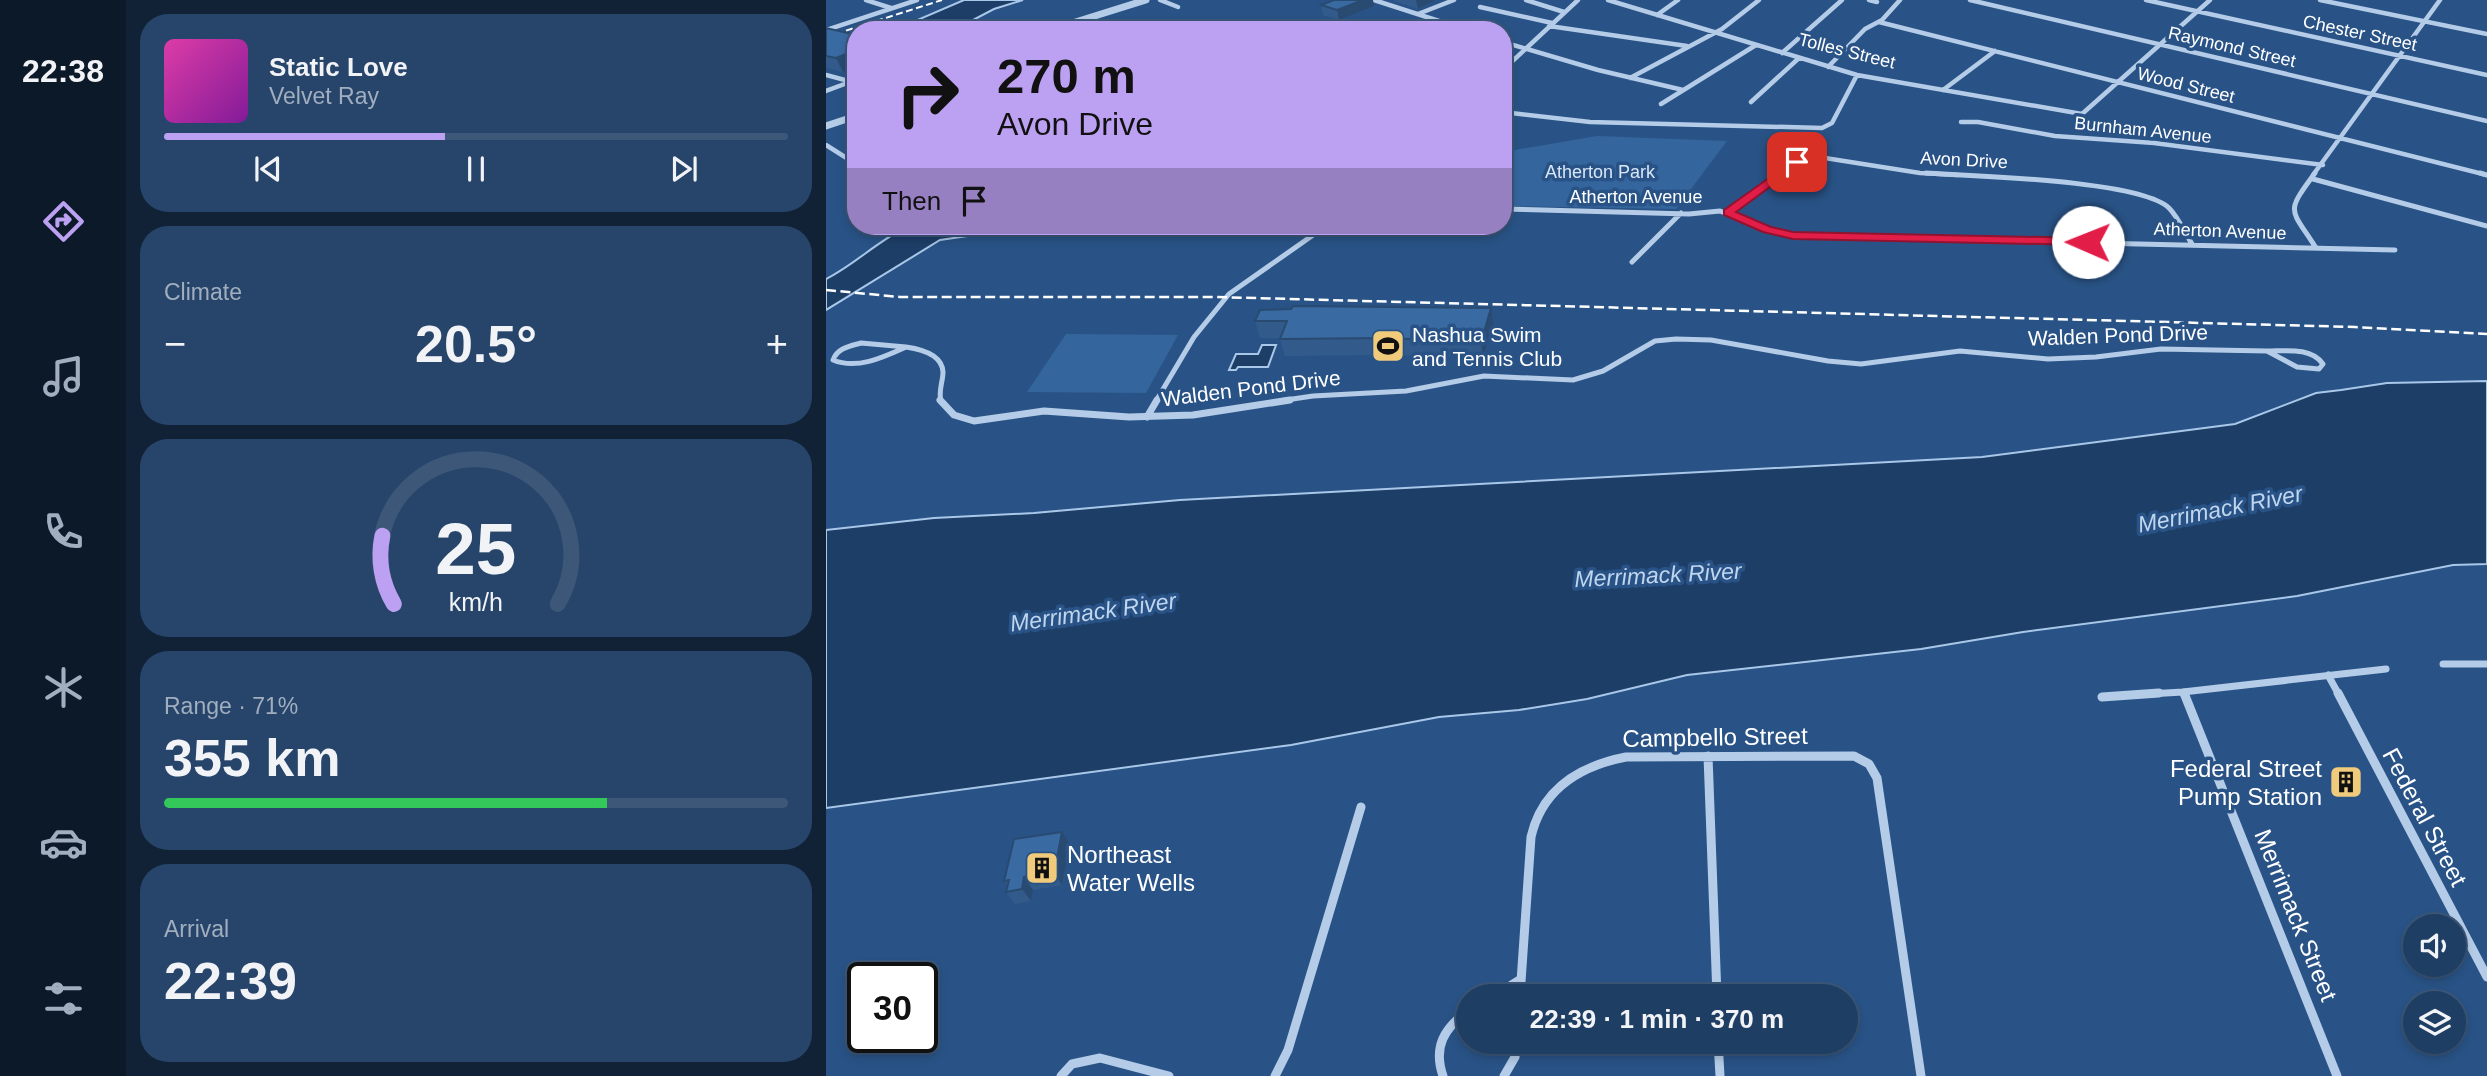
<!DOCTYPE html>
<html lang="en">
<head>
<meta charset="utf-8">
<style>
	:root { --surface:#1f3e64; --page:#27456a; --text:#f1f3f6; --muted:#a1aebf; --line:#3c5778; --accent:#bca0f2 }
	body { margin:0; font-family:Helvetica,sans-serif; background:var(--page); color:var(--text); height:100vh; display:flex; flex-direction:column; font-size:26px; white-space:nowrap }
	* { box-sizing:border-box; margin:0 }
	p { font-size:23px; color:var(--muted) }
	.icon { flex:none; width:38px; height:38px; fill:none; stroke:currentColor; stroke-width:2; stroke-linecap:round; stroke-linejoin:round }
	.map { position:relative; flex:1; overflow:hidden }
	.sheet { display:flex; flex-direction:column; gap:14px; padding:14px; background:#112237; width:700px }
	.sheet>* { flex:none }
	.top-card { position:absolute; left:21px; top:21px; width:665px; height:214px; border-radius:28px; box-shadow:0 4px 10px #0003,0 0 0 2px var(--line); background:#bca0f2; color:#111; overflow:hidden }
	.buttons { position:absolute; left:1577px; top:914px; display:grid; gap:14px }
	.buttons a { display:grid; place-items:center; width:63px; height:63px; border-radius:50%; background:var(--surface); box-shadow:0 4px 10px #0003,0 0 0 2px var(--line); font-size:35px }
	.speed { position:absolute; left:21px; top:962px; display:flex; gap:14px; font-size:35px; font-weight:700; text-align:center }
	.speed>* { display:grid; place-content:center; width:91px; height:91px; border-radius:50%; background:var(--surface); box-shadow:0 4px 10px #0003,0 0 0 2px var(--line); line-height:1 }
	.speed .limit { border:4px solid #111; border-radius:10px; background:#fff; color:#111 }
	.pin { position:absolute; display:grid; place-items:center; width:60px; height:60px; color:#fff; margin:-30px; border-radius:14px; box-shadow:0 4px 10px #0006 }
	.me { position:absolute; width:77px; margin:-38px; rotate:271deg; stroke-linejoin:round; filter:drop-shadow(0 0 5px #0008) }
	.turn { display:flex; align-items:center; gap:24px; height:147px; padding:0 35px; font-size:32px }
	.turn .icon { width:91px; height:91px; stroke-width:2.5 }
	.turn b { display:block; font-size:49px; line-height:60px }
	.then { display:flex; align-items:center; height:66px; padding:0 35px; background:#0003; gap:14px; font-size:26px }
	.big { font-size:52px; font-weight:800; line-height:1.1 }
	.sheet .tile { flex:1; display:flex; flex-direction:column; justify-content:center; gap:10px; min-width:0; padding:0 24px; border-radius:28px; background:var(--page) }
	.sheet .dial { align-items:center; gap:0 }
	.dial svg { height:182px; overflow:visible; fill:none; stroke:var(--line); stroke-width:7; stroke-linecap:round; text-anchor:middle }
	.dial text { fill:var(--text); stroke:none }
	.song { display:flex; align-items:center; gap:21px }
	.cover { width:84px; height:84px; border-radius:10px; background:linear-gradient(135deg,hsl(320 70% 55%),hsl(290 70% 35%)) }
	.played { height:7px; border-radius:4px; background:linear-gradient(90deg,var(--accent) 45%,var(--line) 45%) }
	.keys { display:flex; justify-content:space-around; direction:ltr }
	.heat { display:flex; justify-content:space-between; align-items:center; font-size:38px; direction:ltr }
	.charge { height:10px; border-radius:5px; background:linear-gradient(90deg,#34c759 71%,var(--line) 0) }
	.trip { position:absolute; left:630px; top:984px; width:402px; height:70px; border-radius:35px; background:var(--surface); box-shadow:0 4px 10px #0003,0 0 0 2px var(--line); font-weight:800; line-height:70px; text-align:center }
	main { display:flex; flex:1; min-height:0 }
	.menu { display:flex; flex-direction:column; width:126px; justify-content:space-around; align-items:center; background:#0c1928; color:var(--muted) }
	.menu .icon { width:49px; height:49px }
	.menu .current { color:var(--accent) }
	.menu b { font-size:32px; color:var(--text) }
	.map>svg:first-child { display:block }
	.green { fill:#34659d }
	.water { fill:#1d3e67; stroke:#a9c7e8; stroke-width:2 }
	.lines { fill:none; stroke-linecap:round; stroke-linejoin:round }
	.minor-far3 { stroke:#b4cce7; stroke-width:4.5 }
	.minor-far2 { stroke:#b4cce7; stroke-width:5 }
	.minor-far1 { stroke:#b4cce7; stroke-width:7 }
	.minor { stroke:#b4cce7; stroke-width:9 }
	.tertiary { stroke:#b4cce7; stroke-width:7 }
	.rail-far1 { stroke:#fff; stroke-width:2; stroke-dasharray:7 3.5; stroke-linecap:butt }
	.rail { stroke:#fff; stroke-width:2.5; stroke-dasharray:10 4.5; stroke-linecap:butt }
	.wall { fill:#325b8b }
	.shaded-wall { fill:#294a71 }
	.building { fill:#3a6aa2; stroke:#294a71; stroke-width:2 }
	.route { fill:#e11d48; stroke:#92132f; stroke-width:2 }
	.labels { text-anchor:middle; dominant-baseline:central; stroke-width:7; stroke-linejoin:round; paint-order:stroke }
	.far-street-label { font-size:18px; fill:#fff; stroke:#295386 }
	.far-park-label { font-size:18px; fill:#d8e6f6; stroke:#295386 }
	.poi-label { font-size:21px; fill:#fff; stroke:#295386; text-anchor:start }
	.street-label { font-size:21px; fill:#fff; stroke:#295386 }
	.water-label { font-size:23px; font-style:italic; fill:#c0d6ef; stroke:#295386 }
	.near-street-label { font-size:24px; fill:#fff; stroke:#295386 }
	.near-poi-label { font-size:24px; fill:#fff; stroke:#295386; text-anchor:end }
</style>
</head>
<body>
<main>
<nav class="menu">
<b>22:38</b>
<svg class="icon current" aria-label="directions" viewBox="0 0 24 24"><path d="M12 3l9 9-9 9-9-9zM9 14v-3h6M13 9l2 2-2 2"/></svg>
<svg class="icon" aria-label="music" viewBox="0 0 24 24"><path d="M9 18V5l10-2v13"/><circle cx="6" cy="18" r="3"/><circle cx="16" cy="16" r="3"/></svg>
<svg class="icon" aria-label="phone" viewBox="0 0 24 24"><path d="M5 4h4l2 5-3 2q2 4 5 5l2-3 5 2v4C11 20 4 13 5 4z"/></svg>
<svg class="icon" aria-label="climate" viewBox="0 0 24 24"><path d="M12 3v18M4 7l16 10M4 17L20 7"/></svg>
<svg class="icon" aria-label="car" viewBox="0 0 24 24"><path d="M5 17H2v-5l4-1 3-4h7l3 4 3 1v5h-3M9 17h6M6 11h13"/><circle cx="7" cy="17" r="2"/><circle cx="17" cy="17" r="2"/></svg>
<svg class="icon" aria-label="filters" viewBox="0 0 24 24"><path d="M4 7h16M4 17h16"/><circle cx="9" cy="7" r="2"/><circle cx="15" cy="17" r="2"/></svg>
</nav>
<section class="sheet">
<div class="tile">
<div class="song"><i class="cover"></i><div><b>Static Love</b><p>Velvet Ray</p></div></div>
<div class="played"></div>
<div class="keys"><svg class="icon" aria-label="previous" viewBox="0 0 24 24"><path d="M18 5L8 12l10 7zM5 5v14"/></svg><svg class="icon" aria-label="pause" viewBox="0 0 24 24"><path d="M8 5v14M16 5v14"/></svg><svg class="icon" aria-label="next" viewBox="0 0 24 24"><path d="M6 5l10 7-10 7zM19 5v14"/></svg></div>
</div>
<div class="tile"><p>Climate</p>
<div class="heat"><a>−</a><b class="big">20.5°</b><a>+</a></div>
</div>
<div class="tile dial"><svg viewBox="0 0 100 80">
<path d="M14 69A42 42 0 1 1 86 69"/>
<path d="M14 69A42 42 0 0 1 9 39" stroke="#bca0f2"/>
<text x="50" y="56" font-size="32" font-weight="700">25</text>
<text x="50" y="72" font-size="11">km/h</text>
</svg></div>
<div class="tile"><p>Range · 71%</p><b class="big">355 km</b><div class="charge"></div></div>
<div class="tile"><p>Arrival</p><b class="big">22:39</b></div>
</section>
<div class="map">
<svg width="1661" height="1076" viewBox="0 0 1661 1076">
	<rect width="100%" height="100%" fill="#295386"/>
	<path class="green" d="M771,136L901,141L850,209L677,206V152Z
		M240,334L352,335L320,393L201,392Z"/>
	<path class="water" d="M138,0H197L168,9L128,30H77L82,24Z
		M83,226H211L114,240L0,310V279C30,264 52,240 83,226Z
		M436,345H450L442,367H412L410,370H403L410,354H432Z
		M1661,381V564L1627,565L1471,596L1197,632L1095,649L861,675L761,699L693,710L613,717L465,745L0,808V530L108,518L208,513L354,500L1156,457L1409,424L1490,393L1515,390L1561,383Z"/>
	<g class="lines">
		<path class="minor-far3" d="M40,0L65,8
			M334,0L352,7
			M548,0L641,30
			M700,0L738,12
			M782,0L1031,75L1256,114L1384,0
			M1043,0L1051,2
			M1144,0L1661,121
			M1320,0L1661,75
			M1494,0L1661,34
			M654,7L726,23
			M592,14L628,0
			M831,15L852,0
			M1053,22L1661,175
			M723,26L861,46
			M0,30L91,0
			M677,42L772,70L857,90
			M956,53L1016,0
			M1002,67L1039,29L1056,20L1074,0
			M677,70L752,0
			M0,75L30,83
			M804,78L896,29L933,0
			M1117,90L1169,51
			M0,91L24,82
			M925,102L973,58
			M835,104L930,45
			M677,112L764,122L996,128L1006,123L1031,75
			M1135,122H1152L1229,136L1328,143L1497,165
			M0,145L30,164
			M952,175L967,164L981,159L999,158L1094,173L1132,175
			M1487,175L1614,0"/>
		<path class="minor-far2" d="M1100,173C1146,176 1314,180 1343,208C1352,217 1359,233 1366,244
			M1489,173C1459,214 1464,207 1490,248
			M1654,173L1661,175
			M1487,179L1661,226
			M677,209L863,214L894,211L945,231L974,236L1569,250
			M902,212L954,173
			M806,262L855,213
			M35,343L80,347C58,357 31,370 7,360C11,348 24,346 35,343Z
			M80,347C94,349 116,354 117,372C117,382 112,391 115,401
			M1441,351C1460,351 1485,347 1497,364L1493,369L1471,367Z
			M330,401L368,337L403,294L500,226
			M453,401L487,396L580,391L658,376L747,380L777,371L829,341L850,339L885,340L1002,361L1035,364L1134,351L1222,359L1270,357L1335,349L1441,351"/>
		<path class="minor-far1" d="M114,400L128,415L148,421L218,411L303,417L367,415L464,400
			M321,417L331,400
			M1617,664H1661
			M1502,675L1513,695
			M1357,692L1358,695
			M1305,695L1357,692L1560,669"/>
		<path class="minor" d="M1358,693L1511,1076
			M1512,693L1661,977
			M1276,697L1333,693
			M882,756L891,996
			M668,996L695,979
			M694,996L705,837C716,789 754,766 800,757L1028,756L1043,764L1051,778L1095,1076
			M892,1041L894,1076
			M235,1076L246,1064L274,1058L343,1076
			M449,1076L462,1050L535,807
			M617,1076C607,1047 618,1028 642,1011
			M678,1076L689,1057L691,1041"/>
		<path class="tertiary" d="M224,30L320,0
			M0,126L30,116"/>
		<path class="rail-far1" d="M0,37L116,0"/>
		<path class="rail" d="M0,290L74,297H388L1529,327L1661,334"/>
	</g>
	<path class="wall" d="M568,0H609L592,9L568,1Z
		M495,5L548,6L513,20L497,15Z
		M0,28L17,72L0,68Z
		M434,310L667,324L657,358L564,355L459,356L454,339L455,338H434L429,321Z
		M236,832L244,844L236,885L207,890L205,901L189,904L180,892L182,886L178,881Z"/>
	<path class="shaded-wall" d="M537,0H547L548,6L513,20L511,10Z
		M590,0H609L592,9Z
		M30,50V67L17,72L10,58Z
		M665,308L667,324L657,358L655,342Z
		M236,832L244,844L236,885L228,873Z
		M198,877L207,890L205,901L196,889Z"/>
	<path class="building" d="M508,0H537L511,10L495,5Z
		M0,28L30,35V50L10,58L0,56Z
		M467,306L665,308L655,342L561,338L454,339L461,321H429L434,310L465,309Z
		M236,832L228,873L198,877L196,889L180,892L183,880L178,881L188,839Z"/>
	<path class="route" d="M971,158L975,159V164L910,212L945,227L967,232L1262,238L1268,242L1262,245L967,239L937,232L898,215V210Z"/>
	<defs>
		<symbol id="stadium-square" viewBox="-11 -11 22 22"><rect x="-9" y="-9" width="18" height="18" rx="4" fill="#efcb7b" stroke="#295386"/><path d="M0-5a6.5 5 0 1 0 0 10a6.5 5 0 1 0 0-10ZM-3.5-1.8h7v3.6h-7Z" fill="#111"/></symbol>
		<symbol id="building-square" viewBox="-11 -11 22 22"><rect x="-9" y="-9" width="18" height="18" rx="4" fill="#efcb7b" stroke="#295386"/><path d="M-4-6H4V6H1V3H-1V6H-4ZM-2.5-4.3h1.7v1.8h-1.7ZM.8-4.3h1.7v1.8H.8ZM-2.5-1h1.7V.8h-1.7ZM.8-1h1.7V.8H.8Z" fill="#111"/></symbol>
	</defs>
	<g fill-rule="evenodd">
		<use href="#stadium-square" x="543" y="327" width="38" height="38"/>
		<use href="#building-square" x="1501" y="763" width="38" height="38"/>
		<use href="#building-square" x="197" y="849" width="38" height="38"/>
	</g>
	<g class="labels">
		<g class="far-street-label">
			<text transform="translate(1534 33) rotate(12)">Chester Street</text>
			<text transform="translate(1406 47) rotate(13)">Raymond Street</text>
			<text transform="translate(1021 51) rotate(14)">Tolles Street</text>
			<text transform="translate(1360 85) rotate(14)">Wood Street</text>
			<text transform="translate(1317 130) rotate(6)">Burnham Avenue</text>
			<text transform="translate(1138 160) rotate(3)">Avon Drive</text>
			<text x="810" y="197">Atherton Avenue</text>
			<text transform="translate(1394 231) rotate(2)">Atherton Avenue</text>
		</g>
		<g class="far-park-label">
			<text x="774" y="172">Atherton Park</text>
		</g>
		<g class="poi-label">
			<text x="586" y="334">Nashua Swim<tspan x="586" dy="24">and Tennis Club</tspan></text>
		</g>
		<g class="street-label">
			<text transform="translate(1292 335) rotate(-2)">Walden Pond Drive</text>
			<text transform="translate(425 388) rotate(-7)">Walden Pond Drive</text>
		</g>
		<g class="water-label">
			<text transform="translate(1394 509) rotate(-11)">Merrimack River</text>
			<text transform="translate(832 575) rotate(-3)">Merrimack River</text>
			<text transform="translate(267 612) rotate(-8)">Merrimack River</text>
		</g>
		<g class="near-street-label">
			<text transform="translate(889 737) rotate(-1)">Campbello Street</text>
			<text transform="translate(1599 817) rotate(62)">Federal Street</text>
			<text transform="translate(1470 915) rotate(68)">Merrimack Street</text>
		</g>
		<g class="near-poi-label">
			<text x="1496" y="768">Federal Street<tspan x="1496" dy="28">Pump Station</tspan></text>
			<text x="241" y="854" text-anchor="start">Northeast<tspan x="241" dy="28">Water Wells</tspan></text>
		</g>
	</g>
</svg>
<div class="buttons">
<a><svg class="icon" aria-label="sound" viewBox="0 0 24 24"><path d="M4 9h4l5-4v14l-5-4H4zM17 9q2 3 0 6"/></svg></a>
<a><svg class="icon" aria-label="layers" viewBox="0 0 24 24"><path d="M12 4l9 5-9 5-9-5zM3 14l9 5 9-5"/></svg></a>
</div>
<div class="speed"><div class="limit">30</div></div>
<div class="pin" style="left:971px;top:162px;background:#d93025"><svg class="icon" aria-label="arrive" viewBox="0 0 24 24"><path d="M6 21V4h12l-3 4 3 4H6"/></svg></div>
<svg class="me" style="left:1262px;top:242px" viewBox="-20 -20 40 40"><circle r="19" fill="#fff"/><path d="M0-13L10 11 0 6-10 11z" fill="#e11d48"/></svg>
<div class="trip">22:39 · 1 min · 370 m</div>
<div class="top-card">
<div class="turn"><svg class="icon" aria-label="right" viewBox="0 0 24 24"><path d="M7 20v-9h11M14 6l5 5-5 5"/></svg><div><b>270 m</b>Avon Drive</div></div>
<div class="then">Then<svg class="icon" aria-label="arrive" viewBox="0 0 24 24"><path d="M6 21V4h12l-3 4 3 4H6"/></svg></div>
</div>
</div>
</main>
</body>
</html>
